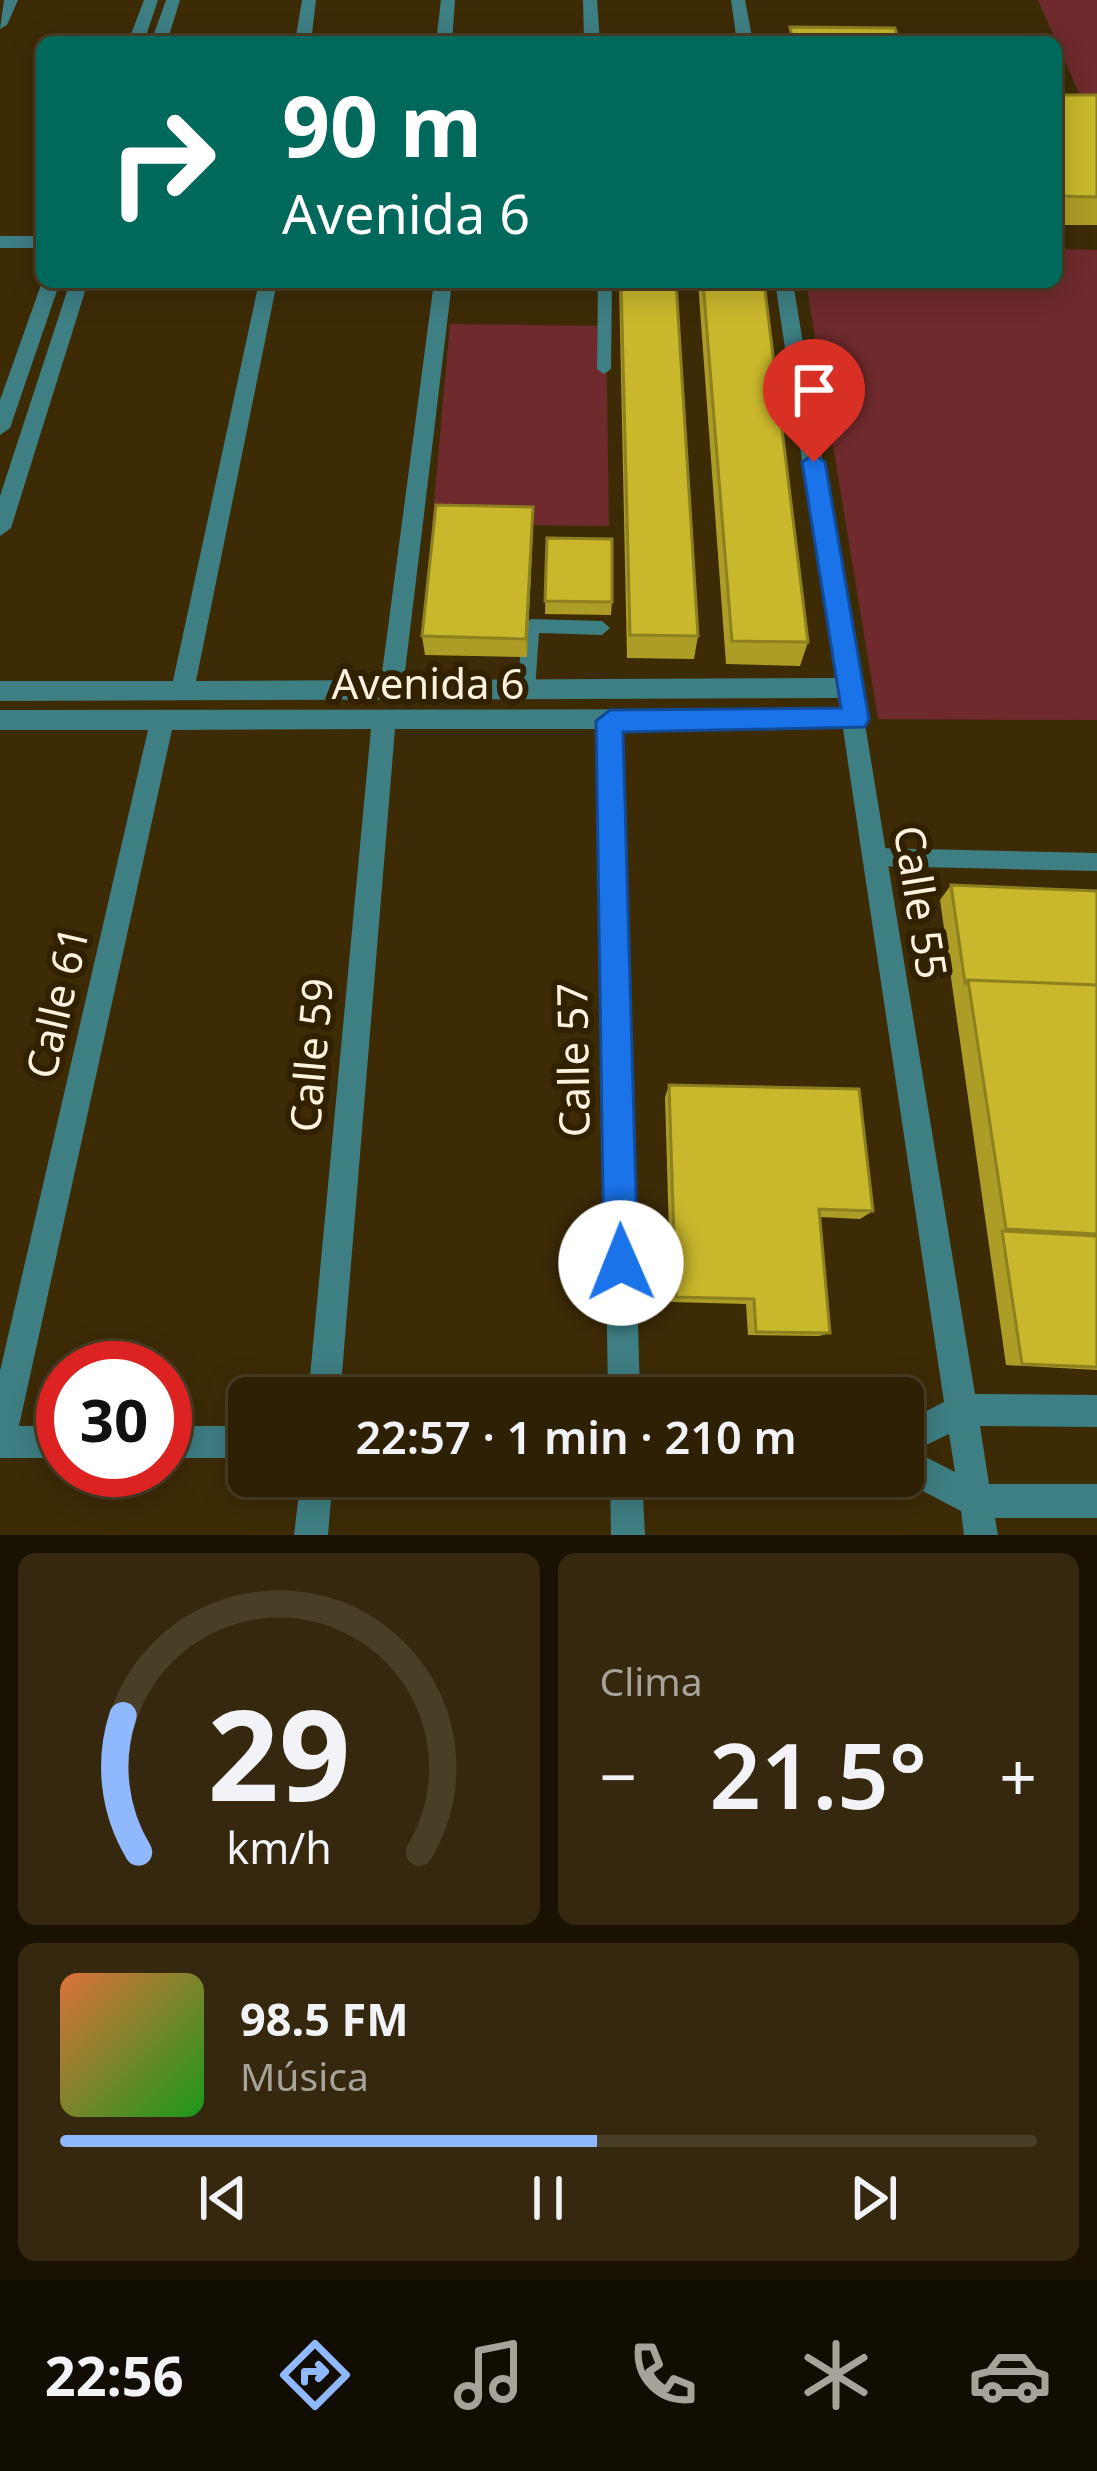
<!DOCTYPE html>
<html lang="es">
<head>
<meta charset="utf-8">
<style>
	:root { --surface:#2e2004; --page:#36280e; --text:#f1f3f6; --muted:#a7a39a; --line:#493e26; --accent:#90b8fd }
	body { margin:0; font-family:"Noto Sans",sans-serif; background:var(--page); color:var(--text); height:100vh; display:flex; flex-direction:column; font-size:45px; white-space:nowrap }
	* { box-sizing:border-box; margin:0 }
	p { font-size:39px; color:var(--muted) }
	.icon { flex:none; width:66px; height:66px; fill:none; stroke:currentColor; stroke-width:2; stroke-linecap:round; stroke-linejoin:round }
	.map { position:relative; height:1535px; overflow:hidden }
	.details { display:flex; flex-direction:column; gap:18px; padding:18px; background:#191202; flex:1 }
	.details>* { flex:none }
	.banner { position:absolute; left:36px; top:36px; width:1026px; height:252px; border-radius:18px; box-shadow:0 6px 30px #0003,0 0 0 3px var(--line); background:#00695c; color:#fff; overflow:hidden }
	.speed { position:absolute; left:36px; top:1341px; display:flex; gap:24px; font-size:60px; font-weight:700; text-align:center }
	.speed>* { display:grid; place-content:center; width:156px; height:156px; border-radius:50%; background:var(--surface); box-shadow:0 6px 30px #0003,0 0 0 3px var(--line); line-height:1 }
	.speed .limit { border:18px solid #d22; background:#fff; color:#111 }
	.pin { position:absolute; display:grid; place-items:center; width:102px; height:102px; color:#fff; margin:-123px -51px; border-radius:50% 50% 50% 0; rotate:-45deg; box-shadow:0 0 12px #0007 }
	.pin .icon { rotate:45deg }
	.me { position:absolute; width:132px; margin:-66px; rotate:359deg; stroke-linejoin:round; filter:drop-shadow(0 0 9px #0008) }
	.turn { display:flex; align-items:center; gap:42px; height:252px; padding:0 48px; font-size:54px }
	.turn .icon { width:156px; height:156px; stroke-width:2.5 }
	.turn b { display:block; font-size:84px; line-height:102px }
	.big { font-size:90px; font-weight:600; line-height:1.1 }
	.details .widget { flex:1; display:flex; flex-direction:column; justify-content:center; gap:18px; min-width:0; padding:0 42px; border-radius:18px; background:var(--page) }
	.details .dial { align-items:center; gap:0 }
	.dial svg { height:312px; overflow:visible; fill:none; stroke:var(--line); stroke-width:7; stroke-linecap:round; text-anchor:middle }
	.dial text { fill:var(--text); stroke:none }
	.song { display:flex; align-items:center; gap:36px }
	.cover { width:144px; height:144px; border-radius:18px; background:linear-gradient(135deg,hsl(20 70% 55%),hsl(120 70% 35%)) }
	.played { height:12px; border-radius:6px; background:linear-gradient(90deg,var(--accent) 55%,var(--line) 55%) }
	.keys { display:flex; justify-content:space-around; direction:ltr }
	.heat { display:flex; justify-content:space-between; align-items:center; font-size:66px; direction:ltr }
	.details .tiles { flex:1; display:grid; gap:18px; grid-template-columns:1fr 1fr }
	.widget:last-child { grid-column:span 2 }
	.trip { position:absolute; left:228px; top:1377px; width:696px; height:120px; border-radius:18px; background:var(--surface); box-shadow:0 6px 30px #0003,0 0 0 3px var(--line); font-weight:600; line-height:120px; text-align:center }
	.menu { display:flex; height:192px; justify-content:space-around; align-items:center; background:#120d02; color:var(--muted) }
	.menu .icon { width:84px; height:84px }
	.menu .active { color:var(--accent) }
	.menu b { font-size:54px; color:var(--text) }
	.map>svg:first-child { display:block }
	.green { fill:#6e2a2c }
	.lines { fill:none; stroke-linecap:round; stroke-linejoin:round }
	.lane { fill:#3e7f84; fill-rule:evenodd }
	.street { fill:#3e7f84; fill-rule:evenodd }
	.wall { fill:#ad9d26 }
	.shaded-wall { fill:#8d801f }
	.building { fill:#c9b72c; stroke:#8d801f; stroke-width:3 }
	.route { fill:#1a73e8; stroke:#114b97; stroke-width:3 }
	.labels { text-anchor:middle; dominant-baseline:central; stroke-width:12; stroke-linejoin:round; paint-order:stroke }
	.street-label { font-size:42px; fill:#fff3e0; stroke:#322100 }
</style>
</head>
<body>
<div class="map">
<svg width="1097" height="1535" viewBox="0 0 1097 1535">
	<rect width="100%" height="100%" fill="#3d2b06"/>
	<path class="green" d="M1038,0H1097V134Z
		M1056,249L1097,250V720L878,719L806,282H1056Z
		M450,324L606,326L609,526L432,524Z"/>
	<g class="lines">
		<path class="lane" d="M598,282H612L611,369L604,374L597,369Z
			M531,619L602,621L610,628L602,635L539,633L535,691L532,696H520L517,691L523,626Z
			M875,848L1097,853V871L875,866L868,863L866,857L868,851Z"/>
		<path class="street" d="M4,0H18L7,25L0,29Z
			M144,0H158L144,42H128Z
			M166,0H180L167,42H151Z
			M302,0H316L311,42H295Z
			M441,0H455L452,42H436Z
			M583,0H597L600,42H584Z
			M731,0H745L753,42H737Z
			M0,236H42V248H0Z
			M42,282H60L10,428L0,435V400Z
			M70,282H88L11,528L0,536V496Z
			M259,282H277L196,681L381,680L434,282H452L404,680L835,678L775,282H793L858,681C864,690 862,707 868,719L865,724L975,1394L1097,1395V1427L980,1426L989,1484H1097V1518H995L998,1535H964L961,1511L894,1476H903V1423L944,1402L843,729H622L640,1398H608L598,729H395L340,1398H308L371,729L172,730L19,1426H63V1458H0V1371L148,730H0V710L840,709L838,698L0,701V681H173ZM949,1434L955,1472L914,1451Z
			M165,1426H249V1458H165Z
			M301,1476H333L328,1535H294Z
			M610,1476H642L645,1535H611Z"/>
	</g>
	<path class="wall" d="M1056,95H1097V225H1056Z
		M619,282H676L698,636L694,659L627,658Z
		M698,282H764L808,642L800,666L726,664Z
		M533,527L527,657L425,655L422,636Z
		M547,538L612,602L611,615L545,614Z
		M951,885L1097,891V1370L1006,1365L940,900Z
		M669,1085L873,1211L860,1219L820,1217L830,1333L819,1336L748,1335L746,1304L671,1302L665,1097Z"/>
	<path class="shaded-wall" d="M533,507V527L527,657L526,639Z"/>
	<path class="building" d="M790,27L895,28L899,42H793Z
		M1056,95H1097V197L1056,196Z
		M621,282H676L698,636L630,635Z
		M703,282H764L808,642L732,641Z
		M436,505L533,507L526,639L422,636Z
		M547,538L612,539V602L545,601Z
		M951,885L1097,891V985L968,980L965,983Z
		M968,980L1097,985V1234L1006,1229Z
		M669,1085L859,1089L873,1211L819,1209L830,1333L756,1332L754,1299L676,1297Z
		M1002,1231L1097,1236V1367L1022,1364Z"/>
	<path class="route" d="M814,454L825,462L869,719L865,727L623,732L638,1263L633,1275L621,1280L609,1275L604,1263L596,721L610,710L841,708L802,462Z"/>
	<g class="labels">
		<g class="street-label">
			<text x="428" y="682">Avenida 6</text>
			<text transform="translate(922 902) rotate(81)">Calle 55</text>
			<text transform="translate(56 1002) rotate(-77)">Calle 61</text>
			<text transform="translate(310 1055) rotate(-85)">Calle 59</text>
			<text transform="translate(572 1060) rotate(-91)">Calle 57</text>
		</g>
	</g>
</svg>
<div class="speed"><div class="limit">30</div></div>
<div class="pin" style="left:814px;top:462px;background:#d93025"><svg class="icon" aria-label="arrive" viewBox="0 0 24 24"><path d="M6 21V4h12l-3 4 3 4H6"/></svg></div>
<svg class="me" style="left:621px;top:1263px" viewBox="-20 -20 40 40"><circle r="19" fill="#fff"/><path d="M0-13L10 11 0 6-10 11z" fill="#1a73e8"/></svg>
<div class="trip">22:57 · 1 min · 210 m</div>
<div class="banner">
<div class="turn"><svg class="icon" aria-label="right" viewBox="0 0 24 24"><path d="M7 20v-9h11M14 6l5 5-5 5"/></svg><div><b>90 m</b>Avenida 6</div></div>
</div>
</div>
<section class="details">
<div class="tiles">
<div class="widget dial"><svg viewBox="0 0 100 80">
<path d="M14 69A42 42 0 1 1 86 69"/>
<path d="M14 69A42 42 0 0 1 10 34" stroke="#90b8fd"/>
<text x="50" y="56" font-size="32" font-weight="700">29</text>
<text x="50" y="72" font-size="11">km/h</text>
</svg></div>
<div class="widget"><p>Clima</p>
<div class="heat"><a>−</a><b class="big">21.5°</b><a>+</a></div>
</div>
<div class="widget">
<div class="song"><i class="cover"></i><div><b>98.5 FM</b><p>Música</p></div></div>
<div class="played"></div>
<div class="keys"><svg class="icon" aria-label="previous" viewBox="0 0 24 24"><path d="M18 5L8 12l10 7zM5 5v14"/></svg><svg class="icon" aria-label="pause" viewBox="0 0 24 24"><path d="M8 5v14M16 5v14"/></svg><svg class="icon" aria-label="next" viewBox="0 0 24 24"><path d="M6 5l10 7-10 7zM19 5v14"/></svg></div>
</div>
</div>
</section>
<nav class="menu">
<b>22:56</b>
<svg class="icon active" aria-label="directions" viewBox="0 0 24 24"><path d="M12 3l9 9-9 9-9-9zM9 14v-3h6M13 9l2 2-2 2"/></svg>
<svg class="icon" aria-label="music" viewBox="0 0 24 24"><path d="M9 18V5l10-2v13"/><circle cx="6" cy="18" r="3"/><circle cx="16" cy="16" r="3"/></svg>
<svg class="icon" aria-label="phone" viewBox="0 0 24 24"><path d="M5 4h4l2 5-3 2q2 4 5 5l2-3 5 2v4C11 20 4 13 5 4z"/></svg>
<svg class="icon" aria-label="climate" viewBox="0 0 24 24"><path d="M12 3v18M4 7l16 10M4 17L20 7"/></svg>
<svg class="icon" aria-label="car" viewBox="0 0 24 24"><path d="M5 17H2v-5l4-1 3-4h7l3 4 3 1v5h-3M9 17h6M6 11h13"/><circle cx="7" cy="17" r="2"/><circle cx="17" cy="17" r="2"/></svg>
</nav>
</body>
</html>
